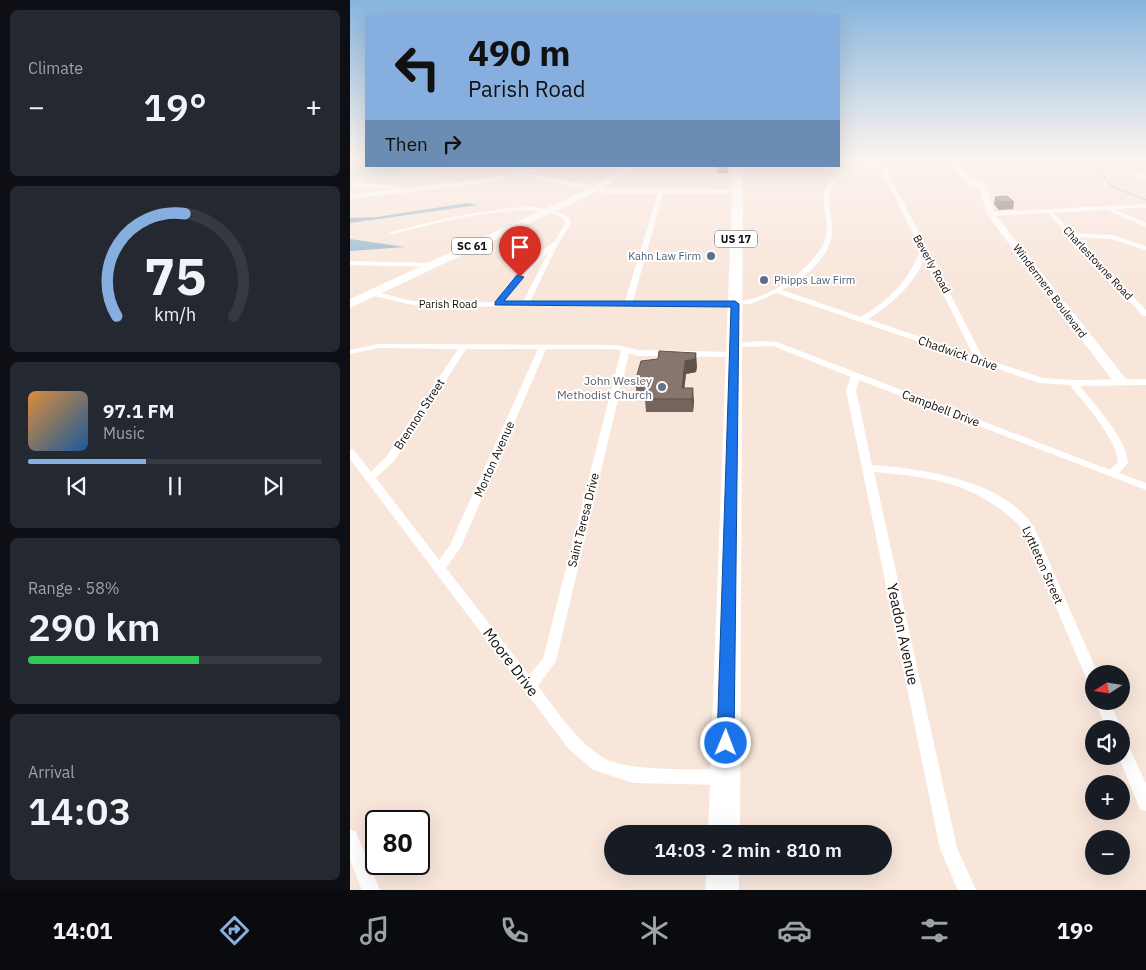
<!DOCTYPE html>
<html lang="en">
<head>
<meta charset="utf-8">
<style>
	:root { --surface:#171b24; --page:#242831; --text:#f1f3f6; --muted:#9ea1a6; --line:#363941; --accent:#86afe0 }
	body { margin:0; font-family:"IBM Plex Sans",sans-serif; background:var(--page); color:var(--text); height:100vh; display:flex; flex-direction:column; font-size:19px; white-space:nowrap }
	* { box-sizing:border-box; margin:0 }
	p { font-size:16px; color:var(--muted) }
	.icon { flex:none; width:28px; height:28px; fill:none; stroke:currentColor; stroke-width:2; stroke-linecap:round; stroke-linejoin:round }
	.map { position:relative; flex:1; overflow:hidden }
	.details { display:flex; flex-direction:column; gap:10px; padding:10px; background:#0d0f14; width:350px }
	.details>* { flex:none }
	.banner { position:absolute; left:15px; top:15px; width:475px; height:152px; border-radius:0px; box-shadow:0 5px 20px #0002; background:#86afe0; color:#111; overflow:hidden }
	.needle { width:32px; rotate:258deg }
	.fabs { position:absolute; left:735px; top:665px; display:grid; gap:10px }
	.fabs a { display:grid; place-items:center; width:45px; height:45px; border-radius:50%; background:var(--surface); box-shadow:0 5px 20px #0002; font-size:25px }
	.speed { position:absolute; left:15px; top:810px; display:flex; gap:10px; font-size:25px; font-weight:700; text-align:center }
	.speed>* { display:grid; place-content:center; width:65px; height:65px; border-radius:50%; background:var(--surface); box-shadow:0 5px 20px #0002; line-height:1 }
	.speed .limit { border:2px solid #111; border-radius:8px; background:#fff; color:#111 }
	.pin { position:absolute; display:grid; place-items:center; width:42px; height:42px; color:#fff; margin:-51px -21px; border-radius:50% 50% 50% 0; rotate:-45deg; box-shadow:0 0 5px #0007 }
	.pin .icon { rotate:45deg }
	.me { position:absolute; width:55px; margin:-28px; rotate:1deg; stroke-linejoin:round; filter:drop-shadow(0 0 4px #0008) }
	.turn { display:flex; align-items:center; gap:18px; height:105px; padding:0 20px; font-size:22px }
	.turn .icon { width:65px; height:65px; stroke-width:2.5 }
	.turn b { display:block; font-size:35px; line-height:42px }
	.then { display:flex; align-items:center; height:48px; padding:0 20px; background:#0003; gap:10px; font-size:19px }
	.big { font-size:38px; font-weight:600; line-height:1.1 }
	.details .card { flex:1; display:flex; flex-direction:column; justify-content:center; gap:8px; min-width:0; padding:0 18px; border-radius:8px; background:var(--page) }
	.details .dial { align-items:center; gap:0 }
	.dial svg { height:130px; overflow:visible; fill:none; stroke:var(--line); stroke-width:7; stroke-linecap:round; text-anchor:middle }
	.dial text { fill:var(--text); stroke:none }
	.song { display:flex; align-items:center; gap:15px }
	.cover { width:60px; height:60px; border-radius:8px; background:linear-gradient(135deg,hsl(30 70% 55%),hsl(210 70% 35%)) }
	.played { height:5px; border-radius:2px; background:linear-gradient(90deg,var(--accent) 40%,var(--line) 40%) }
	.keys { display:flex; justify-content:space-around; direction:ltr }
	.heat { display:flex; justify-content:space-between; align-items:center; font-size:28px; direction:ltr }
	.charge { height:8px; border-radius:4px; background:linear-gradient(90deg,#34c759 58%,var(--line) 0) }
	.trip { position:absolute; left:254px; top:825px; width:288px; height:50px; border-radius:25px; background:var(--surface); box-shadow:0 5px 20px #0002; font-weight:600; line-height:50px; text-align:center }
	.dock { display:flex; height:80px; justify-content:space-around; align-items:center; background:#090b0e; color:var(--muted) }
	.dock .icon { width:35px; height:35px }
	.dock .on { color:var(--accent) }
	.dock b { font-size:22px; color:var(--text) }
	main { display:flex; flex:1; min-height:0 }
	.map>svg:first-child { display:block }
	.green { fill:#c0d7c9 }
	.water { fill:#97b7cf }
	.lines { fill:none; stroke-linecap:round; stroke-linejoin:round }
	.stream { stroke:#97b7cf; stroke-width:1 }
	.street { fill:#fff; fill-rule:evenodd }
	.secondary { fill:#fff; fill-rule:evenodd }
	.primary { fill:#fff; fill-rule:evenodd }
	.highway { fill:#fff; fill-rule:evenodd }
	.wall { fill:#73655e }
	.shaded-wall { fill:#5e534c }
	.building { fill:#86766d; stroke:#5e534c }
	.route { fill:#1a73e8; stroke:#114b97 }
	.service-dot { fill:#5c6f8a; stroke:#fff; stroke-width:2 }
	.worship-dot { fill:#6b7280; stroke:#fff; stroke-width:2 }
	.labels { text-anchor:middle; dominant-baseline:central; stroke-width:4; stroke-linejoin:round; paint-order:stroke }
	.shield { fill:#fff; stroke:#5a5654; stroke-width:1 }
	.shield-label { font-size:11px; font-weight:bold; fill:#140e0b }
	.far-service-label { font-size:11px; fill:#4e5e75; stroke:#fff; text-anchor:end }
	.far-street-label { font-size:11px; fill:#140e0b; stroke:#fff }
	.street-label { font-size:12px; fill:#140e0b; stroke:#fff }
	.worship-label { font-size:12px; fill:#5b616d; stroke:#fff; text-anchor:end }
	.near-street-label { font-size:15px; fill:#140e0b; stroke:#fff }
</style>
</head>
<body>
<main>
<section class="details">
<div class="card"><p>Climate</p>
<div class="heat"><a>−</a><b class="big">19°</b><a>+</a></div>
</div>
<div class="card dial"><svg viewBox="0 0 100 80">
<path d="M14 69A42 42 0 1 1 86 69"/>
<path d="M14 69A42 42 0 0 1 56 6" stroke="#86afe0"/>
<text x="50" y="56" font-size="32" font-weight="700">75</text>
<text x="50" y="72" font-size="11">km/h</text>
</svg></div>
<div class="card">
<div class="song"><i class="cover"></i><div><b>97.1 FM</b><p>Music</p></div></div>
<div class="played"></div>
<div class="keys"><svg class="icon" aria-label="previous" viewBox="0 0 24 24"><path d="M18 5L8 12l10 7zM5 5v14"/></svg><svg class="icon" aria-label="pause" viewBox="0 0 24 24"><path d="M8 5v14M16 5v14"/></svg><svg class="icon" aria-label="next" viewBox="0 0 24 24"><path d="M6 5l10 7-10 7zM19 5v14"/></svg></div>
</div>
<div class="card"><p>Range · 58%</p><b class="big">290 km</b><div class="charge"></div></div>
<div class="card"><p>Arrival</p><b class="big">14:03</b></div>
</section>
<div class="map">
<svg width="796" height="890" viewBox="0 0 796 890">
	<rect width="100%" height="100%" fill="#f8e6db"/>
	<path class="green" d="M0,157H16V166H106L39,174L0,175Z"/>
	<path class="water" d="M117,203L128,205L0,223V218L27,217Z
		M0,239L55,247L0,251Z"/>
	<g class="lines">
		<path class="stream" d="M718,162L747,166L761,186L796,200
			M25,166L33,171"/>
		<path class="street" d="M791,157H796V158H791Z
			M520,165L536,168L633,358L693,378L723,380L796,379V385L730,386C745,406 776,437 778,463L769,473L796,483V490L509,380L506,390L522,465C574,469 653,480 684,527L748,674H744V687L739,685L673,529C629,484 584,477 524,472L607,848L626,890H608L590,849L496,390L501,377L423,346L384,347L380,345L384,343L414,341L427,342L760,470L768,462C766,437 735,405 720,385L689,383L426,293L401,304L80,307L58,304L20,295L19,293L23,291L58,300L80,303L146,302L155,288L191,251L205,241L215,224L214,219C210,217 205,214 200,213C158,203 85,224 42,234L39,232L106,216L158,208L181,207L202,210L219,217L221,224L208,244L180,302L275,301L308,193H256L170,175L142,182L0,199V195L142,178L194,166H204L177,173L256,189L389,190L390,191L387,193H313L283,301C311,301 338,300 366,300C377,300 391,302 401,299C426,293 467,265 475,239C482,213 460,192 491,174C500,169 509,165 520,165ZM516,168L531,169L571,250C556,283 542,298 511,317L432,290C452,279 475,263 481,239C487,215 466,193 494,176C501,172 508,169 516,168ZM199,251L173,302H153L161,292ZM575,257L623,355L518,319C542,304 565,284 575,257Z
			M786,173L796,175V179L784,176Z
			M0,182L46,186L49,188L46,190L0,186Z
			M796,204V208L764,209L796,223V227L757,210L704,213L723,233L762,235L796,246V250L761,239L727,237L796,310V316H793L698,213L641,216L638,214L641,212Z
			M0,261L82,263L85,265L82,267L0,265Z
			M28,344L267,345L288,350L387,352V356L384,357L288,356L279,353L206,661L188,686C207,711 225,739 252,757C274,772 346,769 374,769L380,772L382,777L380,782L374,785L284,783L243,770L218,748L0,459V449L4,450L21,472L37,456L108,349L28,348L0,354V350ZM116,349H188L100,545L89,560L26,478L45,460ZM196,349H267L271,351L193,659L179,675L96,568L111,547Z
			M745,701H759L772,729L771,730L756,729Z
			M771,738L776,740L796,784V811L790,809L768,756H771Z
			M0,829L6,832L30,890H12L0,860Z"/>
		<path class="secondary" d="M594,157H600L619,176L636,185L645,214L776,379L778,382L776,385H766L638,216L629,188H622L594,160Z"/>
		<path class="primary" d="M548,157H640L636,159H565L532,165H489V161H532Z
			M276,166H286L248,191L0,308V299L242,187Z"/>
		<path class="highway" d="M383,166H393L390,834H358Z
			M357,866H389V890H355Z"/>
	</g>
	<path class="wall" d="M367,166H378V173H367Z
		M645,197L664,202L663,209L649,210L644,204Z
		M347,366L346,372L336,374L334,388L344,401L343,412H296L295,399L296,395H287L285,382Z"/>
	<path class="shaded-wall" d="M346,353L347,366L346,372L336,374L333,401L332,388L335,361Z
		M343,388L344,401L343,412L342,399Z"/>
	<path class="building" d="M367,166H378V167H367Z
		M657,196L664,202H650L645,197Z
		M309,351L346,353L345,359L335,361L332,388H343L342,399H295L299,382H285L291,361L308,359Z"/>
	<linearGradient id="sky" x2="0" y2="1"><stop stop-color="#87b5de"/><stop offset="0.56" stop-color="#fcf4ef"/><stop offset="1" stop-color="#fcf4ef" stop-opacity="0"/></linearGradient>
	<rect width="796" height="281" fill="url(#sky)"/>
	<path class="route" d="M167,275L174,277L154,301H385L389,304L384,743L382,749L376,751L370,749L367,743L381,307L145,305V302Z"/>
	<g class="service-dot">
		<circle cx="361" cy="256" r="5"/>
		<circle cx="414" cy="280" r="5"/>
	</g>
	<circle class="worship-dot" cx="312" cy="387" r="5"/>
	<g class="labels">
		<g class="shield">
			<rect x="365" y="230.5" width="42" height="17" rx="4"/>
			<rect x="102" y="237.5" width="40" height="17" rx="4"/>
		</g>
		<g class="shield-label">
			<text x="386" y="239">US 17</text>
			<text x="122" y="246">SC 61</text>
		</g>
		<g class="far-service-label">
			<text x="351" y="256">Kahn Law Firm</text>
			<text x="424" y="280" text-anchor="start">Phipps Law Firm</text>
		</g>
		<g class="far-street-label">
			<text transform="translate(748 263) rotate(47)">Charlestowne Road</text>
			<text transform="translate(582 264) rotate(61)">Beverly Road</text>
			<text transform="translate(700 291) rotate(53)">Windermere Boulevard</text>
			<text x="98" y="304">Parish Road</text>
		</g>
		<g class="street-label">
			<text transform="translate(608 353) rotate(19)">Chadwick Drive</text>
			<text transform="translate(591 408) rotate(21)">Campbell Drive</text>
			<text transform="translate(69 414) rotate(-57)">Brennon Street</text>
			<text transform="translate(144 459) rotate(-66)">Morton Avenue</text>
			<text transform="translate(233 520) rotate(-76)">Saint Teresa Drive</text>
			<text transform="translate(693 565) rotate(66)">Lyttleton Street</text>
		</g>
		<g class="worship-label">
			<text x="302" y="380">John Wesley<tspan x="302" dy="14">Methodist Church</tspan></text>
		</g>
		<g class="near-street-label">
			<text transform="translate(553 634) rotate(78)">Yeadon Avenue</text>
			<text transform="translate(161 662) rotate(53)">Moore Drive</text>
		</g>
	</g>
</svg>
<div class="fabs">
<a><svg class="needle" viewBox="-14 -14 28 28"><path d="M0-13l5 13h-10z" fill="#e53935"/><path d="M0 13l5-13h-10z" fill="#9ea1a6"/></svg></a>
<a><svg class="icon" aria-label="sound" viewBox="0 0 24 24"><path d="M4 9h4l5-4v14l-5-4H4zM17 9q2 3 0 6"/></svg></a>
<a>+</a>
<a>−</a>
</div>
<div class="speed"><div class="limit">80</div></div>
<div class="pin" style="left:170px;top:277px;background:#d93025"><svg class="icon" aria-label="arrive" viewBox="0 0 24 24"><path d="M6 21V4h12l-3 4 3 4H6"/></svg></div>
<svg class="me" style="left:376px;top:743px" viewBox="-20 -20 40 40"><circle r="17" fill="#1a73e8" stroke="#fff" stroke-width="3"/><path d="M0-11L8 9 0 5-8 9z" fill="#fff"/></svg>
<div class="trip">14:03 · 2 min · 810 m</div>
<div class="banner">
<div class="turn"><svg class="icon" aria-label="left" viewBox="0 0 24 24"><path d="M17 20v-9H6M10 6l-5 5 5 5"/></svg><div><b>490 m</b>Parish Road</div></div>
<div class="then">Then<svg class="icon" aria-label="right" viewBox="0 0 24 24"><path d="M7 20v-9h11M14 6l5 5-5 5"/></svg></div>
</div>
</div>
</main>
<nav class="dock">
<b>14:01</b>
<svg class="icon on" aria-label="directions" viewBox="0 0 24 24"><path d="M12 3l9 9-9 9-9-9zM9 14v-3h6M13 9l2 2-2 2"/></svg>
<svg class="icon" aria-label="music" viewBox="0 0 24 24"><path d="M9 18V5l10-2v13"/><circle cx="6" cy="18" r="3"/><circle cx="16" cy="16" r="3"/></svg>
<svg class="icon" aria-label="phone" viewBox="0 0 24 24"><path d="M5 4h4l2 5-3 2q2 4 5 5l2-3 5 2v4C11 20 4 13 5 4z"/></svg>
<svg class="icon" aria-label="climate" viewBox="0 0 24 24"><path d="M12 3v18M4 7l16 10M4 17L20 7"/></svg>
<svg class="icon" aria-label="car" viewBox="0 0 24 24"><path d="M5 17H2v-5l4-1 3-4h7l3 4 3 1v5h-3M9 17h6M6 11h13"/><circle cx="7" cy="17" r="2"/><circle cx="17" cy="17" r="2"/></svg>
<svg class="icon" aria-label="filters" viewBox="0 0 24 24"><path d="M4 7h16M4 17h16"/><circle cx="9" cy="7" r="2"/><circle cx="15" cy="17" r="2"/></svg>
<b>19°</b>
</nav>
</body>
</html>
